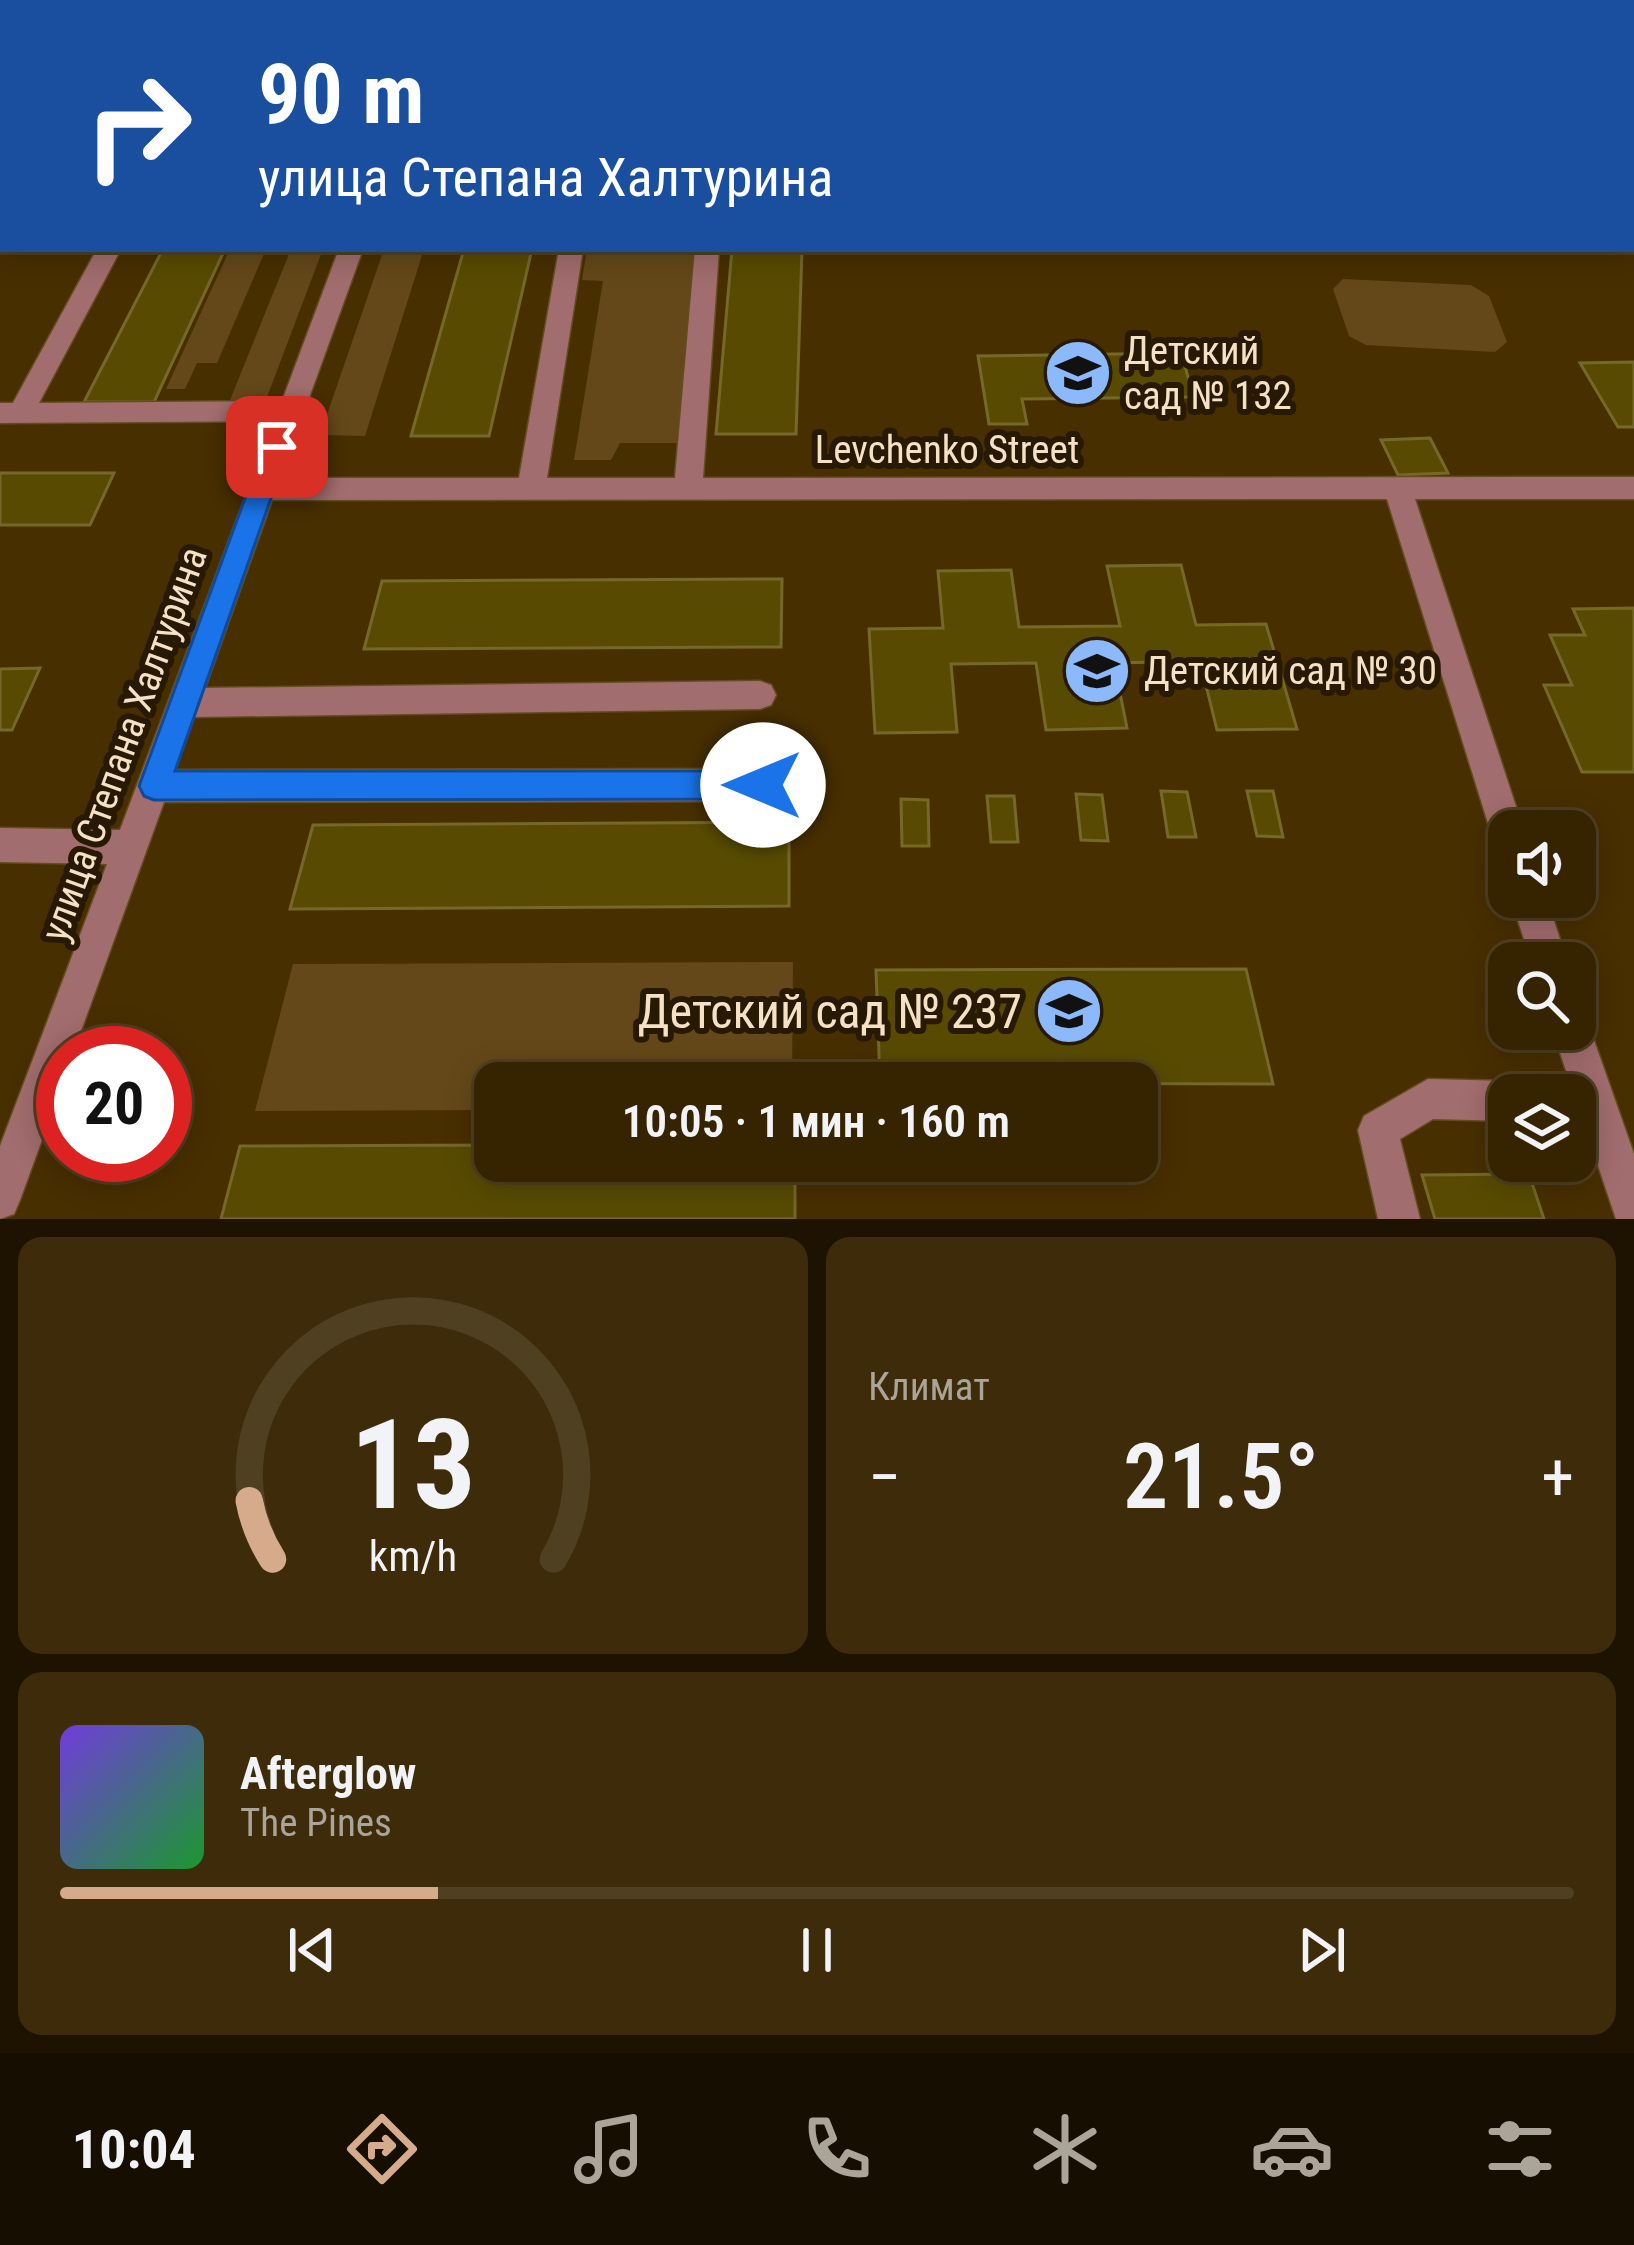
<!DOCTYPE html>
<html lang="ru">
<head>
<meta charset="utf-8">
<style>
	:root { --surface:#362300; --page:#3d2b0a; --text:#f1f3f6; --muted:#aaa499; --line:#504022; --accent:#d6ab8b }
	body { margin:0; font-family:"Roboto Condensed",sans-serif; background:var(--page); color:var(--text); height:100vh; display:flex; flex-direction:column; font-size:45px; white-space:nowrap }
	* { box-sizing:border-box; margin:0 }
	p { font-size:39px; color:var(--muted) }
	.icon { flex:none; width:66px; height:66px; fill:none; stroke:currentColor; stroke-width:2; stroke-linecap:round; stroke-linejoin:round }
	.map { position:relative; height:1219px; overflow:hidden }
	.side { display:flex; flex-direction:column; gap:18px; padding:18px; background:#1e1300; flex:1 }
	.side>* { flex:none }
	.top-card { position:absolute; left:0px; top:0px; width:1635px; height:252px; box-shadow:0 6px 30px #0003,0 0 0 3px var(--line); background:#1a4fa0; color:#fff; overflow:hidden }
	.buttons { position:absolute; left:1488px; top:810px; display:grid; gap:24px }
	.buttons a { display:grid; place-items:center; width:108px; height:108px; border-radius:24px; background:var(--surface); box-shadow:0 6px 30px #0003,0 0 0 3px var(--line); font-size:60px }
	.speed { position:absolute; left:36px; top:1026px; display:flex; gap:24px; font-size:60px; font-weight:700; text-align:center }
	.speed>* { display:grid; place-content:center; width:156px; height:156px; border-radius:50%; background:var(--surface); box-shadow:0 6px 30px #0003,0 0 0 3px var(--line); line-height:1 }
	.speed .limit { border:18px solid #d22; background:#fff; color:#111 }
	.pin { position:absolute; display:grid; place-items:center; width:102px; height:102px; color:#fff; margin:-51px; border-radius:24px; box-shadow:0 6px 18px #0006 }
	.me { position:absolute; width:132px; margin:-66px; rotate:270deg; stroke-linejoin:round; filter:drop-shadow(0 0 9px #0008) }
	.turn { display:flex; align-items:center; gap:42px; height:252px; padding:0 60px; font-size:54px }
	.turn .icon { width:156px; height:156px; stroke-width:2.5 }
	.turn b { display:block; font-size:84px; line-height:102px }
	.big { font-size:90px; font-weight:600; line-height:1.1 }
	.side .tile { flex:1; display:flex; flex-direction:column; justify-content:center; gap:18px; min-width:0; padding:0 42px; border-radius:24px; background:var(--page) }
	.side .dial { align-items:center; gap:0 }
	.dial svg { height:312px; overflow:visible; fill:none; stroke:var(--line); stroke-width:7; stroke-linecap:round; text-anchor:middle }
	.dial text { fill:var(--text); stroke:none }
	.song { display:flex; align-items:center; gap:36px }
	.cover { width:144px; height:144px; border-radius:18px; background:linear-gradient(135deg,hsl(260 70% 55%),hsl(130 70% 35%)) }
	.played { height:12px; border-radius:6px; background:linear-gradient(90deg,var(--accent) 25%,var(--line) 25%) }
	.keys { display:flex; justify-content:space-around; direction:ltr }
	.heat { display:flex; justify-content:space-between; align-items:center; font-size:66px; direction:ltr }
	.side .tiles { flex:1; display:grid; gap:18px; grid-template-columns:1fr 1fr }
	.tile:last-child { grid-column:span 2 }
	.trip { position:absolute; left:474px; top:1062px; width:684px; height:120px; border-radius:24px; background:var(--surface); box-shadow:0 6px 30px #0003,0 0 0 3px var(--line); font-weight:600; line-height:120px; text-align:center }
	.dock { display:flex; height:192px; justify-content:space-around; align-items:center; background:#160e00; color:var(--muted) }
	.dock .icon { width:84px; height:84px }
	.dock .active { color:var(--accent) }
	.dock b { font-size:54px; color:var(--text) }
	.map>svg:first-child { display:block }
	.green { fill:#644819 }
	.building { fill:#584b01; stroke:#756828; stroke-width:3 }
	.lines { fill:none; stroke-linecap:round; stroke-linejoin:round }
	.minor-casing { stroke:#644c20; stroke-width:3 }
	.minor { fill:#a26d6e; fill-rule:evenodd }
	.route { fill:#1a73e8; stroke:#114b97; stroke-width:3 }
	.labels { text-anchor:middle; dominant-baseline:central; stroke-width:12; stroke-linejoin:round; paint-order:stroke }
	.poi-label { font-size:39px; fill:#f5e2c6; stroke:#271903; text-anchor:start }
	.street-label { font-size:39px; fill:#f5e2c6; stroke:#271903 }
	.near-poi-label { font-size:48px; fill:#f5e2c6; stroke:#271903; text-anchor:end }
</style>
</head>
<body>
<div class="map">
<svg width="1634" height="1219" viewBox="0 0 1634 1219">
	<rect width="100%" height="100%" fill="#482f00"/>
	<path class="green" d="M230,249H266L217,363H197L185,389H166Z
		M291,249H323L264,405H228Z
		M384,249H424L365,436L320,435Z
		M587,249L696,252L679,443H620L611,460H574L603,281L582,280Z
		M1343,279L1471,285L1489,296L1507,342L1495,352L1366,345L1349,336L1333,289Z
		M793,962L792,1083H495V1110L255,1111L293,964Z"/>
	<path class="building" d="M163,249H225L154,402H84Z
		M464,249H532L489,436H411Z
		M732,249H802L796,434H716Z
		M1181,353L1194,397L1022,399L1027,424H989L978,356Z
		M1634,362V427H1618L1580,363Z
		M1430,438L1448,473L1398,475L1381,440Z
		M0,473H114L90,525H0Z
		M1181,565L1196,625L1266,624L1297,729L1217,730L1200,661L1114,663L1127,728L1046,730L1036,663L951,664L957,732L875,733L869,629L943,628L938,571L1011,570L1019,627L1120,626L1107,566Z
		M782,579L781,647L364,649L382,581Z
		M1634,608V772H1582L1544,685H1572L1550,635H1585L1573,609Z
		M40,668L12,730H0V669Z
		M1161,791L1187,792L1196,837H1168Z
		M1247,791H1273L1283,837L1257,836Z
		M1076,794L1102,795L1108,841L1081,840Z
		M987,796H1014L1018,842H991Z
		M901,799L928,800L929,846H902Z
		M789,822V906L290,909L313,825Z
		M1246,969L1273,1084L880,1083L876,970Z
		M495,1145V1161H795V1219H221L240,1146Z
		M1529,1174L1544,1219H1435L1422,1175Z"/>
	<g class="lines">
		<defs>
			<path id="minor" d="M820,0H838V3H820Z
				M1076,0H1105L1107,3H1078Z
				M1519,0H1537V3H1519Z
				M1632,128H1634V140H1632Z
				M97,249H121L39,403L282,401L339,249H363L280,478H519L559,249H583L547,478H675L695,249H719L703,478L1634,477V499H1415L1524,831H1509V853L1497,848L1492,836L1387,499L272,500L205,688L760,681L771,685L776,695L771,705L760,709L194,717L175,770L763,769L775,774L780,785L775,796L763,801L164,802L73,1053H63V1082L20,1200L14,1214L0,1219V1146L107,864L0,862V828L120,830L274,421L0,423V403H13Z
				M1510,897H1546L1568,963H1532Z
				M1575,1012L1584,1016L1590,1029L1634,1154V1219H1616L1552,1029H1575Z
				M1428,1079L1509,1081L1523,1087L1526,1095H1509V1121L1433,1119L1400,1139L1420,1219H1378L1358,1130L1364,1116Z"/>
		</defs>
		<use href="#minor" class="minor-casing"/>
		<use href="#minor" class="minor"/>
	</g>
	<path class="route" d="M277,437L289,447L175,771H763L774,775L778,785L774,795L763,799L154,800L144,796L139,786L264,447Z"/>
	<defs>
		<symbol id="school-disc" viewBox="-11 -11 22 22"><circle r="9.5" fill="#8bb9fc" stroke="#271903"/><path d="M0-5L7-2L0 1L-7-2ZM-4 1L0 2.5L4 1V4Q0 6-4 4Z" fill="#111"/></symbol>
	</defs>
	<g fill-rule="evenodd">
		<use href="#school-disc" x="1040" y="335" width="76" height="76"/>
		<use href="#school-disc" x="1059" y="633" width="76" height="76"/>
		<use href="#school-disc" x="1031" y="973" width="76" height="76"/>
	</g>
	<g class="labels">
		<g class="poi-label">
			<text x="1124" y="351">Детский<tspan x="1124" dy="45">сад № 132</tspan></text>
			<text x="1144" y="671">Детский сад № 30</text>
		</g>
		<g class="street-label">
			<text x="947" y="450">Levchenko Street</text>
			<text transform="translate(124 744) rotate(-70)">улица Степана Халтурина</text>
		</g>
		<g class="near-poi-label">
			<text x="1022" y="1011">Детский сад № 237</text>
		</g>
	</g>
</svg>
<div class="buttons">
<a><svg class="icon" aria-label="sound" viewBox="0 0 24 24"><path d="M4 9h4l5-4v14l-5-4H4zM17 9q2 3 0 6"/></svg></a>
<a><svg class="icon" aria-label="search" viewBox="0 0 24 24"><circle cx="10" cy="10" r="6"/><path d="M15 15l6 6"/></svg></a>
<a><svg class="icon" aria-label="layers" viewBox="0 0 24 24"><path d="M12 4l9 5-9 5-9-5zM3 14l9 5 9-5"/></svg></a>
</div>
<div class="speed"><div class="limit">20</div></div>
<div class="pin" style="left:277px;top:447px;background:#d93025"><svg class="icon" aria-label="arrive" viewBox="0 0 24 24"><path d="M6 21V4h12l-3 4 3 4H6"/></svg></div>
<svg class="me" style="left:763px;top:785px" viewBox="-20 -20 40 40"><circle r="19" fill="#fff"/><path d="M0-13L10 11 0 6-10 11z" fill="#1a73e8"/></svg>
<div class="trip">10:05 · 1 мин · 160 m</div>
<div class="top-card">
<div class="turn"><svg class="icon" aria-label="right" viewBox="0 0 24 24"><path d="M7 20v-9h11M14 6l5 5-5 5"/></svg><div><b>90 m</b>улица Степана Халтурина</div></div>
</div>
</div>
<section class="side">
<div class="tiles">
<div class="tile dial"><svg viewBox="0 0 100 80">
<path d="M14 69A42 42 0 1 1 86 69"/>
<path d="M14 69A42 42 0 0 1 8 54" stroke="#d6ab8b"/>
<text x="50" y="56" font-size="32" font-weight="700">13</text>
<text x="50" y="72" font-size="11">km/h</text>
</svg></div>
<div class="tile"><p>Климат</p>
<div class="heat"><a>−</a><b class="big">21.5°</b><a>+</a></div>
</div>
<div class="tile">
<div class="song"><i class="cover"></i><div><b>Afterglow</b><p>The Pines</p></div></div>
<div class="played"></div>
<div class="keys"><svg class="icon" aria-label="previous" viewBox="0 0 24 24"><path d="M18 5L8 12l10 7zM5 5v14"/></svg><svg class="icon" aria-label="pause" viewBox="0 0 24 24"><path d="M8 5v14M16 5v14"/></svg><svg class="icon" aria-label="next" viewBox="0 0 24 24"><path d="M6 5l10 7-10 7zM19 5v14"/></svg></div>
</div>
</div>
</section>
<nav class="dock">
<b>10:04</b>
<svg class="icon active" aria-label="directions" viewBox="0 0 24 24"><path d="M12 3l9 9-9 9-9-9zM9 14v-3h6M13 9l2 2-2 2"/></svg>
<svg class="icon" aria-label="music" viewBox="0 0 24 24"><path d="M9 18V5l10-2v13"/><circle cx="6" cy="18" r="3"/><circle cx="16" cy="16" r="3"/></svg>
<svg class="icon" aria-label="phone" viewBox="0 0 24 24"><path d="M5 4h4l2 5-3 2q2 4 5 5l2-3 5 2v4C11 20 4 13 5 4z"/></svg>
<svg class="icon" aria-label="climate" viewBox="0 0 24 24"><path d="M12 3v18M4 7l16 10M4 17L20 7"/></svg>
<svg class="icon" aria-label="car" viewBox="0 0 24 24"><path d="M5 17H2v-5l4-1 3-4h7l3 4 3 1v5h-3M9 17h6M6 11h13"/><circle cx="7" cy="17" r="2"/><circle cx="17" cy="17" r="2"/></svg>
<svg class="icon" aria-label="filters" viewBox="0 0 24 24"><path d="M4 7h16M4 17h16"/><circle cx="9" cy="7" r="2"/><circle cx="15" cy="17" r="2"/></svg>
</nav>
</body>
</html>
